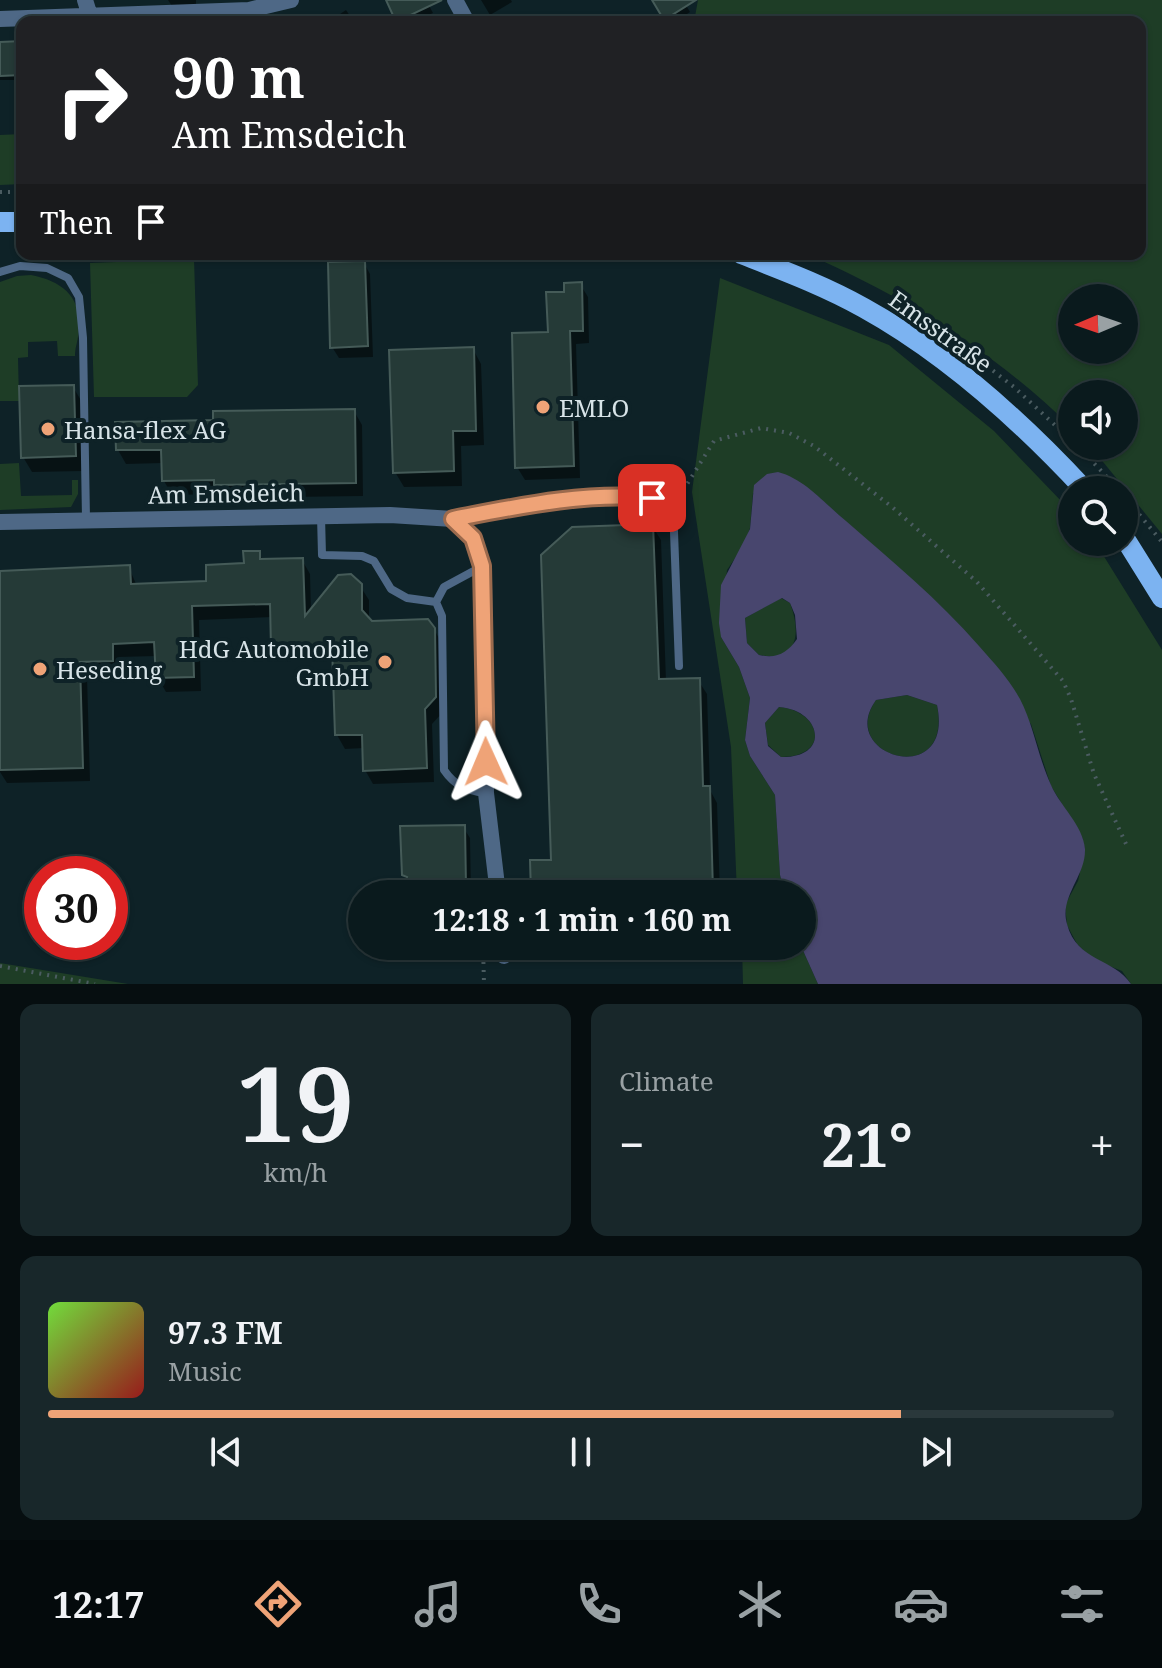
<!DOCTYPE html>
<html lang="en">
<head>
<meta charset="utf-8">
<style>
	:root { --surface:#0a1a1d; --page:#18272a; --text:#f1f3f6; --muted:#99a1a4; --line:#2a383b; --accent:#efa377 }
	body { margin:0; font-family:"Noto Serif",serif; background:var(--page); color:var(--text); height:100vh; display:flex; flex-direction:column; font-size:30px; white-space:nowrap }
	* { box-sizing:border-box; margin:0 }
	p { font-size:26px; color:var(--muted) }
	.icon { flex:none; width:44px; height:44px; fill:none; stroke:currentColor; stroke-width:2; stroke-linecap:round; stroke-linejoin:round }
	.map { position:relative; height:984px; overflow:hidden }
	.sheet { display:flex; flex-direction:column; gap:20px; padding:20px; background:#060e10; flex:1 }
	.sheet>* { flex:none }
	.guide { position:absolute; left:16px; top:16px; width:1130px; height:244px; border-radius:16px; box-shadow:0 2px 6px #0004,0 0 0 2px var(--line); background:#202124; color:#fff; overflow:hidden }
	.needle { width:52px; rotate:268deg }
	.controls { position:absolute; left:1058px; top:284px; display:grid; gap:16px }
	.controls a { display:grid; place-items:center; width:80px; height:80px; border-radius:50%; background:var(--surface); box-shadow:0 2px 6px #0004,0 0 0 2px var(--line); font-size:40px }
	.speed { position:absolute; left:24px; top:856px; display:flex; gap:16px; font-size:40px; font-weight:700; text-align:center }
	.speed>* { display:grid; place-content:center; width:104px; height:104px; border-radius:50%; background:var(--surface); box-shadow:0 2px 6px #0004,0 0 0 2px var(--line); line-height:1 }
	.speed .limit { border:12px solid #d22; background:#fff; color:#111 }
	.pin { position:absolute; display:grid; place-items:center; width:68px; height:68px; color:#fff; margin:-34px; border-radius:16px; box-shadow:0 4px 12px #0006 }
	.me { position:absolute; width:88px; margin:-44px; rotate:359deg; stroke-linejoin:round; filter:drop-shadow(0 0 6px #0008) }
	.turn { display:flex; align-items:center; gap:28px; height:168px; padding:0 24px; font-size:36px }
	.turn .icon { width:104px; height:104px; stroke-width:2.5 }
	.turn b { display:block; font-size:56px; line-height:68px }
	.then { display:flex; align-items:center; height:76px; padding:0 24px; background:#0003; gap:16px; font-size:30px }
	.big { font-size:60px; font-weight:700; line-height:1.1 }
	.sheet .widget { flex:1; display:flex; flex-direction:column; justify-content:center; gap:12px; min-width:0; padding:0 28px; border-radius:16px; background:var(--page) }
	.sheet .dial { align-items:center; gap:0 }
	.dial b { font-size:104px; line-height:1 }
	.song { display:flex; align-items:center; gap:24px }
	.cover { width:96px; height:96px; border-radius:12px; background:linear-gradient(135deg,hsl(100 70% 55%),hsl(0 70% 35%)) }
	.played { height:8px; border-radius:4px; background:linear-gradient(90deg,var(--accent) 80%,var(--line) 80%) }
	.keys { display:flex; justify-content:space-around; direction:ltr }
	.heat { display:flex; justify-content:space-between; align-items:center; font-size:44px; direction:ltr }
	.sheet .tiles { flex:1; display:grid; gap:20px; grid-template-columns:1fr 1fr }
	.widget:last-child { grid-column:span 2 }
	.trip { position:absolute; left:348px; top:880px; width:468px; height:80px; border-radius:40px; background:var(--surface); box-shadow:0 2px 6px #0004,0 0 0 2px var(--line); font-weight:700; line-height:80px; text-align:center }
	.menu { display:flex; height:128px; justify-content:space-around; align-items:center; background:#040a0c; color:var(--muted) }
	.menu .icon { width:56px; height:56px }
	.menu .on { color:var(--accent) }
	.menu b { font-size:36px; color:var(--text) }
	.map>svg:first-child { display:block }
	.green { fill:#1e3d26; fill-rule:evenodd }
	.water { fill:#48466e; fill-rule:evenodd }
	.shadow { fill:#0007 }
	.building { fill:#253a37; stroke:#455b58; stroke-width:2 }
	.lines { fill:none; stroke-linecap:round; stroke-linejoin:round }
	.path { stroke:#4b5c61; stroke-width:4; stroke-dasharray:2 6; stroke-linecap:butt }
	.service { stroke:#4e6886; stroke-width:8 }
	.minor { stroke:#4e6886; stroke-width:16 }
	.primary { stroke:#7cb3f1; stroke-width:20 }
	.route-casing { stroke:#9b6a4d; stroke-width:20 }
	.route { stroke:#efa377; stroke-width:14 }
	.poi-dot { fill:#efa377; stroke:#0e2227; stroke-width:3 }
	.labels { text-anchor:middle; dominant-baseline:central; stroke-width:8; stroke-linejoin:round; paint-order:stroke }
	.street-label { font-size:24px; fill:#d7e3e7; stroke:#0e2227 }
	.poi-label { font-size:24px; fill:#d7e3e7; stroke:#0e2227; text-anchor:start }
</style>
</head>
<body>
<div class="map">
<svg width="1162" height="984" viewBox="0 0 1162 984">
	<rect width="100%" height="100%" fill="#0e2227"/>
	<path class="green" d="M698,0H1162V534L1090,446H1124V394H1072V428C994,351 906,298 807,254H1140V22H694ZM1072,298H1124V350H1072Z
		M22,134V184L0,185V135Z
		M194,259L198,385L187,397H94L90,263Z
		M31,275C66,282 84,300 78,337C77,344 75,348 75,356H58L57,341L28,342V357L18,358L19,401H0V282L17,276Z
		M720,278L889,345L994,431L1064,504L1072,514V542H1094L1100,550L1162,650V984H1131L1122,971L1094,960L1077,944L1067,925L1065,905L1078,881L1085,850L1082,837L1051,786L1031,724L843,519L814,493H753L750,528L744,545L727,570L721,637L739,667L750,698L745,740L750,756L775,795L780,875L785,894H737L731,747L692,492Z
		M19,463L21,496L72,495V480H78V494L71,507L0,510V464Z
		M781,598L790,603C801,632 799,663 759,655L747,643L745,618Z
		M907,695L937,705C954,790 836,757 876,700Z
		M779,707C822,711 831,757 781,757L768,745L765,723Z
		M742,946H801L818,984H743Z
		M0,963L128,984H0Z"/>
	<path class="water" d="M778,472C805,479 825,504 846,521C893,562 938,599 979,646C994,663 1009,679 1020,699C1034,726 1038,757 1051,785C1060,806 1083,825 1085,849C1086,876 1059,897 1067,924C1077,962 1114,958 1131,984H818L801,946L802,894H785L780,875L775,795L750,756L745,740L750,698L739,667L721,637L719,623L721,585L750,529L754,485L767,474ZM782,598L790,603L795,615L797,639C787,653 777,659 759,655L747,643L745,618ZM907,695L937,705C955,790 835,757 876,700ZM779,707C822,710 831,758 781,757L768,746L765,723Z"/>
	<path class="shadow" d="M168,0H196V4L172,6Z
		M388,0H426L433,13L414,22H399Z
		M481,0H511L512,2L490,15Z
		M654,0H683L690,12L675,22H667Z
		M346,10L354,22H328Z
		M22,43V80H0V44Z
		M364,263L370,274L373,357L339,358L332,347Z
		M580,284L588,297L589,343L576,344L580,478L525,480L517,467L566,294Z
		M473,349L481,364L484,445L461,446L462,486L404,487L395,472Z
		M73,387L82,402L83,471L32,472L23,457Z
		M354,411L362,425L363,496L224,498L222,494L172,495L164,481L163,463L126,464L118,450L215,422Z
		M652,526L661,540L666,681L698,680L707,694L710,790L717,803L720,894H533L553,861Z
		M259,553L263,561L302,560L310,574L311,611L360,586L369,600V621L434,629L442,644L443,712L432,724L434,782L373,784L365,770L364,748L345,749L337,735L334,660L281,661L273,647L272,617L199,620L201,691L166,692L158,678L157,656L119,657L120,674L87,676L90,781L7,783L0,772V572L129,568L137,586L208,583L246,565Z
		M463,827L470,838L471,894H409L405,888L407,881L404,875Z
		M684,946H722V953L688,954Z"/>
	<path class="building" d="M386,0H442L396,22Z
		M652,0H696L664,20Z
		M22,41V75L0,76V42Z
		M365,261L368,346L330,348L328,262Z
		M582,282L583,331H570L574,466L515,468L512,333L548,332L546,292H564V283Z
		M474,347L476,431H453L454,471L393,473L389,350Z
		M74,385L76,456L21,458L19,386Z
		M355,409L356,483L214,485V480L162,481L161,450H116L115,422L213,420V411Z
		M653,524L659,679L700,678L703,786H710L713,891H688L689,894H531L530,860H551L541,555L572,527Z
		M243,551H260V559L303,558L305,616L338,575L351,574L362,584V610L372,621L428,619L435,628L436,697L425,709L427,768L363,771L362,735H335L332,646L271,648L270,604L192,606L194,677L156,678L154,642L113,644V661L80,662L83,768L0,770V571L130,565L131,584L206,581V565L244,563Z
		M465,825L466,887L436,888L434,894H418L403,888L407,877L402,875L400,826Z"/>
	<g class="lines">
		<path class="path" d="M0,192H22
			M974,356L1014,387L1072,441
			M1078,446L1119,490
			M1124,496L1162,542
			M679,497L714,441L761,428L789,433L814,446L892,507L977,582L1063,681L1071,699L1094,774L1126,844
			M483,946L484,984
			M0,966L95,984"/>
		<path class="service" d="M0,272L20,266L47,268L68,278L79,297L83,338L86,519
			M321,516L322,555L362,556L374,561L391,589L407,598L436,602L442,616L444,770C455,786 466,790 485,793
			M454,519C524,505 603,482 673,505L679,666
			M436,602L444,587L481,567"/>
		<path class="minor" d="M85,0L90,16
			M455,0L467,22
			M0,19L249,10L291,0
			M0,522L390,515L453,519L473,538L484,580L486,793L498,894
			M503,946L504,956"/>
		<path class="primary" d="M0,222H22
			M741,254C782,270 825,286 864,308C947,354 1021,421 1085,490
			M1124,537L1162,598"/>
	</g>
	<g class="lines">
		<defs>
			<path id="route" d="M486,762L482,566L473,538L453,519C520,506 584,492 652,498"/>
		</defs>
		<use href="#route" class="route-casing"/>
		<use href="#route" class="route"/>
	</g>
	<g class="poi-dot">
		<circle cx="543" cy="407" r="8"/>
		<circle cx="48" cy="429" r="8"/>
		<circle cx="385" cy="662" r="8"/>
		<circle cx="40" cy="669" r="8"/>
	</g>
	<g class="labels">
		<g class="street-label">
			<text transform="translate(941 331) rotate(36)">Emsstraße</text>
			<text transform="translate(226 493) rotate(-1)">Am Emsdeich</text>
		</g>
		<g class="poi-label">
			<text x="559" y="407">EMLO</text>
			<text x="64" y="429">Hansa-flex AG</text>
			<text x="369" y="648" text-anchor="end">HdG Automobile<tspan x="369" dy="28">GmbH</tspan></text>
			<text x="56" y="669">Heseding</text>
		</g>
	</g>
</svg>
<div class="controls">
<a><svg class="needle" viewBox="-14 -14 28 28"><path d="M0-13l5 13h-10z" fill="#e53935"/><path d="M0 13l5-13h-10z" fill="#99a1a4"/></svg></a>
<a><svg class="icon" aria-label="sound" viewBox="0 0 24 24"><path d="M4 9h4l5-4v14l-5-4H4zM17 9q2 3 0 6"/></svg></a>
<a><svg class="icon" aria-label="search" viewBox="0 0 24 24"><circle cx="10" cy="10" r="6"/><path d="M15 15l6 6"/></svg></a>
</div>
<div class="speed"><div class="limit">30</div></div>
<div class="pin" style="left:652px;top:498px;background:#d93025"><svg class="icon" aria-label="arrive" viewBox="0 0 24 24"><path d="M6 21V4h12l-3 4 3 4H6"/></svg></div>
<svg class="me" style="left:486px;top:762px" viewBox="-20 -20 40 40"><path d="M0-17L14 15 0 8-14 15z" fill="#efa377" stroke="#fff" stroke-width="4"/></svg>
<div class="trip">12:18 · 1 min · 160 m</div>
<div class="guide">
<div class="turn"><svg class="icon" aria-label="right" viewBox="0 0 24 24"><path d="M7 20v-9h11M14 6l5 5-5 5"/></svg><div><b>90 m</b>Am Emsdeich</div></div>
<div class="then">Then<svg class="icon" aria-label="arrive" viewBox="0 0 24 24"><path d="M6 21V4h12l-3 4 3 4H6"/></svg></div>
</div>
</div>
<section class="sheet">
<div class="tiles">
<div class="widget dial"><b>19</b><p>km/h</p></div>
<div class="widget"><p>Climate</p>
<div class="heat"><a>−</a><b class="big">21°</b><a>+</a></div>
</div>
<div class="widget">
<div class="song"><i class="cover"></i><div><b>97.3 FM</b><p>Music</p></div></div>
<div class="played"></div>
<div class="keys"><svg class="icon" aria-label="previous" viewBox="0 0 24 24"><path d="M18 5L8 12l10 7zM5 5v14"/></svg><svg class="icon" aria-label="pause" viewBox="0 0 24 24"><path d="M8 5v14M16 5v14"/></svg><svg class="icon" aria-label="next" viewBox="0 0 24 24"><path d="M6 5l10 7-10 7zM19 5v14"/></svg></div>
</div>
</div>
</section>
<nav class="menu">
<b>12:17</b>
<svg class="icon on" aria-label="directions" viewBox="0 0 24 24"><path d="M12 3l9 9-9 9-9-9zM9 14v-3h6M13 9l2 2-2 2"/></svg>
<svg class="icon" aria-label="music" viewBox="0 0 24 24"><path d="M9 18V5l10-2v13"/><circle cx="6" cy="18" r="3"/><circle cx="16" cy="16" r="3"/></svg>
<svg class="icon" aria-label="phone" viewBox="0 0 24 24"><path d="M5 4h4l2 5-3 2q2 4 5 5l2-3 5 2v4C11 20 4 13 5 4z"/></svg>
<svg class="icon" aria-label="climate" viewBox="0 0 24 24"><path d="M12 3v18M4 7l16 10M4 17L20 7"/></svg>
<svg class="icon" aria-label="car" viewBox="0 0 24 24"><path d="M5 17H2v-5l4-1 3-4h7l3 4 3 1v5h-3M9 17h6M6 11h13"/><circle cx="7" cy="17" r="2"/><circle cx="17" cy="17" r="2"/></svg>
<svg class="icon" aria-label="filters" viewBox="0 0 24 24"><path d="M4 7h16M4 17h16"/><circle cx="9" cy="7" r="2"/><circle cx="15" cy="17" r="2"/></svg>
</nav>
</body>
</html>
